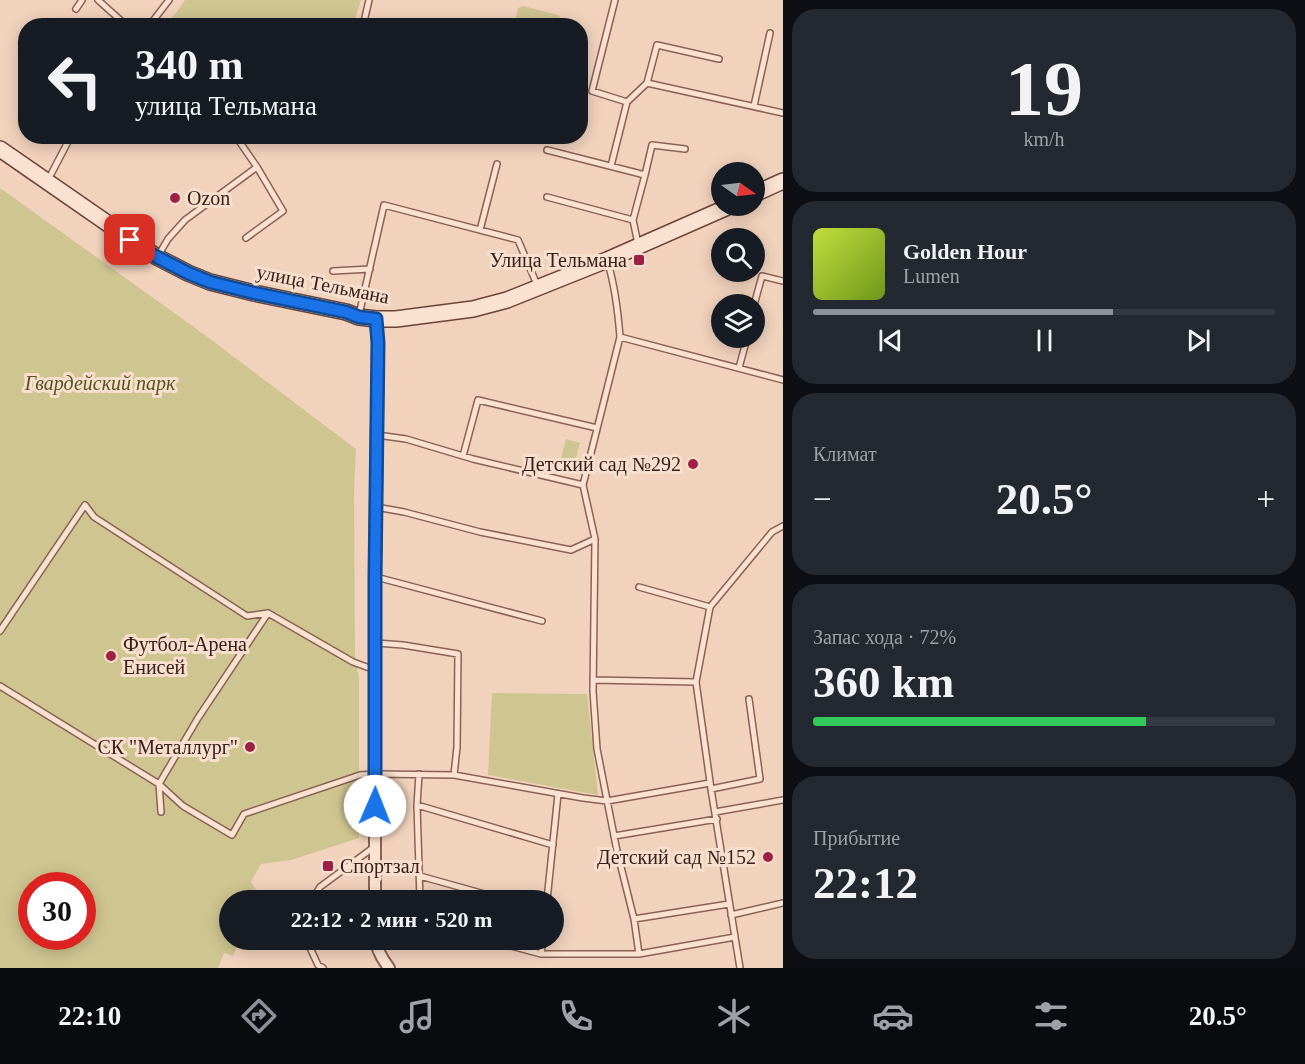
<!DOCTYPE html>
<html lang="ru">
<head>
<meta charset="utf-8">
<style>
	:root { --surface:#171b24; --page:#242831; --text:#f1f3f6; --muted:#9ea1a6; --line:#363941; --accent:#8c9099 }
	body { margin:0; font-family:Georgia,serif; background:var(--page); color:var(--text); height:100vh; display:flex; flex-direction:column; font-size:22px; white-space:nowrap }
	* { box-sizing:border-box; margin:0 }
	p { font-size:20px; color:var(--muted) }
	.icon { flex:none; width:33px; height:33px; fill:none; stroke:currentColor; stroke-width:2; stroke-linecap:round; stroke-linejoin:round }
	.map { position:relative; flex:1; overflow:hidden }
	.panel { display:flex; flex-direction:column; gap:9px; padding:9px; background:#0d0f14; width:522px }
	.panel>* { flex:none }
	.top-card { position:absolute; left:18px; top:18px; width:570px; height:126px; border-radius:24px; box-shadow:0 3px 15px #0003; background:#171b24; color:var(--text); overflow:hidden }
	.needle { width:39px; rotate:104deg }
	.controls { position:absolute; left:711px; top:162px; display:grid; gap:12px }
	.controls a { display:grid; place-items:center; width:54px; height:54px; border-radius:50%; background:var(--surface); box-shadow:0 3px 15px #0003; font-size:30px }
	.speed { position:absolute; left:18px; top:872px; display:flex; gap:12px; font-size:30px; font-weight:700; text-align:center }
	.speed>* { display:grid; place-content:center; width:78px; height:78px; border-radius:50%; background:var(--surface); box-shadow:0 3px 15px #0003; line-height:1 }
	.speed .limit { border:9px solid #d22; background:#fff; color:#111 }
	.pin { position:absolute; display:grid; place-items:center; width:51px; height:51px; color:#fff; margin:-26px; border-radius:12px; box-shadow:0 3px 9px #0006 }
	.me { position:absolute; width:66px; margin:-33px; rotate:1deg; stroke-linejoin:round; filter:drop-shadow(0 0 4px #0008) }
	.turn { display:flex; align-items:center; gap:21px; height:126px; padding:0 18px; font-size:27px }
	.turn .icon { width:78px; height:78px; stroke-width:2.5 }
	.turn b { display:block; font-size:42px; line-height:51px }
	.big { font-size:45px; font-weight:600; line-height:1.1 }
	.panel .card { flex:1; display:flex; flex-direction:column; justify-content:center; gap:9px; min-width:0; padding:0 21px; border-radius:24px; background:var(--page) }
	.panel .dial { align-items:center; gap:0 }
	.dial b { font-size:78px; line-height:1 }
	.song { display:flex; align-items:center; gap:18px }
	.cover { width:72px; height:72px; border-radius:9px; background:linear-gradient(135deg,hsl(70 70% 55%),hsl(80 70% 35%)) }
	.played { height:6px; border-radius:3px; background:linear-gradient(90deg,var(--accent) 65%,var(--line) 65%) }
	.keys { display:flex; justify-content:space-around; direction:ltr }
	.heat { display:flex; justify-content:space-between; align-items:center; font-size:33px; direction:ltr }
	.charge { height:9px; border-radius:4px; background:linear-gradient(90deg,#34c759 72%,var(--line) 0) }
	.trip { position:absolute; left:219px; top:890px; width:345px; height:60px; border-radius:30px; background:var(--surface); box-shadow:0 3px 15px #0003; font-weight:600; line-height:60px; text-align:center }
	.dock { display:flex; height:96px; justify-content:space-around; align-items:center; background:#090b0e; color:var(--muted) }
	.dock .icon { width:42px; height:42px }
	.dock .active { color:var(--accent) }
	.dock b { font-size:27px; color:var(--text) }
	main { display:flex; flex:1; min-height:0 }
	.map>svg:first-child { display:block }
	.green { fill:#cfc590; fill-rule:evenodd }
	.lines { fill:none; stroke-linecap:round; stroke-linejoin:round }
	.service-casing { stroke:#8a6255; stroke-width:8 }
	.minor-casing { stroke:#8a6255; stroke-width:14 }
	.secondary-casing { stroke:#6b4338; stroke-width:18 }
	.service { stroke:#fbe2d0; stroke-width:5 }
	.minor { stroke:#fbe2d0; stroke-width:10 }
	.secondary { stroke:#fbe2d0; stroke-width:15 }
	.route-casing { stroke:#114b97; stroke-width:15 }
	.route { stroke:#1a73e8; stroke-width:10 }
	.poi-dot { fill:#9d2045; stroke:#f8dfcd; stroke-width:2 }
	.labels { text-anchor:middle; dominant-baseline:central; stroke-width:6; stroke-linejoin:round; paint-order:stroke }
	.poi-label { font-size:20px; fill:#38201b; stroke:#f8dfcd; text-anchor:end }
	.street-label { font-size:20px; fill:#38201b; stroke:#f8dfcd }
	.park-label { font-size:20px; font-style:italic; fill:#565420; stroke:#f8dfcd }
</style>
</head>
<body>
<main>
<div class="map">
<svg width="783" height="968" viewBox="0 0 783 968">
	<rect width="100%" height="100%" fill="#f1d2bd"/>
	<path class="green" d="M185,0H361L353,25H167Z
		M523,6L558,15L561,18L559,25H517L515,22L518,8Z
		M0,188L205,335L356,449L354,490L355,656L359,679V838L291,860L261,864L251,882L256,890L252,900H230V939H240L233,956L224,953L218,968H0ZM32,885H82V936H32Z
		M566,439L580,443L573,469L559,466Z
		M492,693L587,694L598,795L488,775Z"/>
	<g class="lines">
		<defs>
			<path id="service" d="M98,0L127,26
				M615,0L592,91L627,102
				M76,9L82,0
				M149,26L169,0
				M363,26L369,0
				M647,83L657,45L719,59
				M754,106L770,33
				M547,150L645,175L633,220L638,244
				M611,166L627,102L647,83L783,113
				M645,175L652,145L685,149
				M48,180L71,136
				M547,197L633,220
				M480,230L497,164
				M246,238L283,211L257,167
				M158,256L168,239L185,220L257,167L239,141
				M608,263C615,287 618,311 620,337L583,485L595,539L593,691L597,749L617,851L634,919L639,954
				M333,271L370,269
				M754,305L762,276L783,281
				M359,315L384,205L518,240L538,287
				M620,337L783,380
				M739,368L747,338
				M377,435L406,439L473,459L583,485
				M463,456L478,400L597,428
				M376,507L404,512L480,532L571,550L595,539
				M376,577L542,621
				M639,587L710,607
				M0,631L85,505L94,517L247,616L268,613L353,662L375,670
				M376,643L403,645L458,654L457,747L454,775
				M593,680L696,682
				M0,686L159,784L183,806L232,835L244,814L360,775L375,774L454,775L583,798L607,801L710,783
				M419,774L417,805L420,900
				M711,789L760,779L749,699
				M417,805L553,845
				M161,812L159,784L198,718L268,613
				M715,812L783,800
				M614,836L717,819
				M420,876L506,900
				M312,900L320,887L374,847
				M547,900L558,794
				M731,915L783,903
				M634,919L729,904
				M306,939L318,965L323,968
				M485,939L541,954H639L735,937
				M541,954L543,939
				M740,968L711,789L696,682L710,607L772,532L783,526"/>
			<path id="minor" d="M375,900V577L378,343L376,319
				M376,939C376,949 383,960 389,968"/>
			<path id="secondary" d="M0,149L130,239L157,257L188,273L210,282L254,293L346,312L359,317L376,319H396L473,309L507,300L607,260L730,206
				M754,194L783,181"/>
		</defs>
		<use href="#service" class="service-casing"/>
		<use href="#minor" class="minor-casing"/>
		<use href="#secondary" class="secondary-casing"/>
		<use href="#service" class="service"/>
		<use href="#minor" class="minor"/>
		<use href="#secondary" class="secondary"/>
	</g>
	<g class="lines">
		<defs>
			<path id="route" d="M130,240L157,257L188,273L210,282L254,293L346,312L359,317L376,319L378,343L375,577V806"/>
		</defs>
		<use href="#route" class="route-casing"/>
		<use href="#route" class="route"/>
	</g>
	<g class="poi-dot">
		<circle cx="175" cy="198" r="6"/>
		<rect x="633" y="254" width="12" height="12" rx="3"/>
		<circle cx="693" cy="464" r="6"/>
		<circle cx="111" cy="656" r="6"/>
		<circle cx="250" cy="747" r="6"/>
		<circle cx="768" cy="857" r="6"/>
		<rect x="322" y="860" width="12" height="12" rx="3"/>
	</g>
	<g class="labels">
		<g class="poi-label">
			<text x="187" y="198" text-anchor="start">Ozon</text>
			<text x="627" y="260">Улица Тельмана</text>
			<text x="681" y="464">Детский сад №292</text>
			<text x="123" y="644" text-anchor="start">Футбол-Арена<tspan x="123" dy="23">Енисей</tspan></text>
			<text x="238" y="747">СК "Металлург"</text>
			<text x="756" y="857">Детский сад №152</text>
			<text x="340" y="866" text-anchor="start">Спортзал</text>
		</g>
		<g class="street-label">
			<text transform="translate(323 284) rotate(11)">улица Тельмана</text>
		</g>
		<g class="park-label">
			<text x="100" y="383">Гвардейский парк</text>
		</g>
	</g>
</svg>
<div class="controls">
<a><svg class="needle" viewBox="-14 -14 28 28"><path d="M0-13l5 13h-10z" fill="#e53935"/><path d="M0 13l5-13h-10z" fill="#9ea1a6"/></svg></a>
<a><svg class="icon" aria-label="search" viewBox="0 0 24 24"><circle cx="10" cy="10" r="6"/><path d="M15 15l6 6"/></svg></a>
<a><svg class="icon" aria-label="layers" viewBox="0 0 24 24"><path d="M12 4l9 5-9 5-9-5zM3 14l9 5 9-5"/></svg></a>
</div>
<div class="speed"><div class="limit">30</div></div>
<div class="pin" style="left:130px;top:240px;background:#d93025"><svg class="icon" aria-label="arrive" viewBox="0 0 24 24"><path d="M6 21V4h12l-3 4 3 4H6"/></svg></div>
<svg class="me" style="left:375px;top:806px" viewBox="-20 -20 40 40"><circle r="19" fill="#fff"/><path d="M0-13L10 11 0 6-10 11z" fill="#1a73e8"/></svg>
<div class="trip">22:12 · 2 мин · 520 m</div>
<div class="top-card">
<div class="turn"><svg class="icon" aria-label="left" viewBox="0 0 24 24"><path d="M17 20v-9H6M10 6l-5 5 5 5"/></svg><div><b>340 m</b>улица Тельмана</div></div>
</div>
</div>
<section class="panel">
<div class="card dial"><b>19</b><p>km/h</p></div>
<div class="card">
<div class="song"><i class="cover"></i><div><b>Golden Hour</b><p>Lumen</p></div></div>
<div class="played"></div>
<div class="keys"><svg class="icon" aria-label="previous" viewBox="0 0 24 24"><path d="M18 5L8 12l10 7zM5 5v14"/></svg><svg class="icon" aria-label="pause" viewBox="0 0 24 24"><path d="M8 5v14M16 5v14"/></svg><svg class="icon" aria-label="next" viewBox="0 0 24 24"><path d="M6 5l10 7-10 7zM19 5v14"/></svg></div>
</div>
<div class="card"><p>Климат</p>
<div class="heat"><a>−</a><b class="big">20.5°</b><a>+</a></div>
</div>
<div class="card"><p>Запас хода · 72%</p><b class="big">360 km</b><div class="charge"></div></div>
<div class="card"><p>Прибытие</p><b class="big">22:12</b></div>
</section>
</main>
<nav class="dock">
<b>22:10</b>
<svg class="icon active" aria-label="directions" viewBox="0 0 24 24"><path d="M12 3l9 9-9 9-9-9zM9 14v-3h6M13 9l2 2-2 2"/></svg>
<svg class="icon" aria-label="music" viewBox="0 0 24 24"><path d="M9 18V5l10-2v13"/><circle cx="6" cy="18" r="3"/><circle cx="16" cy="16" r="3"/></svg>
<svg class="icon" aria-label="phone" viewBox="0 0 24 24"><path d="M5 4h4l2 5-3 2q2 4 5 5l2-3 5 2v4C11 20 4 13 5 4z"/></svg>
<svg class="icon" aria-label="climate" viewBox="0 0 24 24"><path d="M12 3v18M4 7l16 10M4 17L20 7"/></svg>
<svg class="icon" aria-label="car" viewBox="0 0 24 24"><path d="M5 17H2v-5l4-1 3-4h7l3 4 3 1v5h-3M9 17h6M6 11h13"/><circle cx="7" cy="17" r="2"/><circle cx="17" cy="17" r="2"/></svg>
<svg class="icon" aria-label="filters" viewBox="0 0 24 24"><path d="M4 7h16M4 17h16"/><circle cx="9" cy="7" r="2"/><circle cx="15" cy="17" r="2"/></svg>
<b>20.5°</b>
</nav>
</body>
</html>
